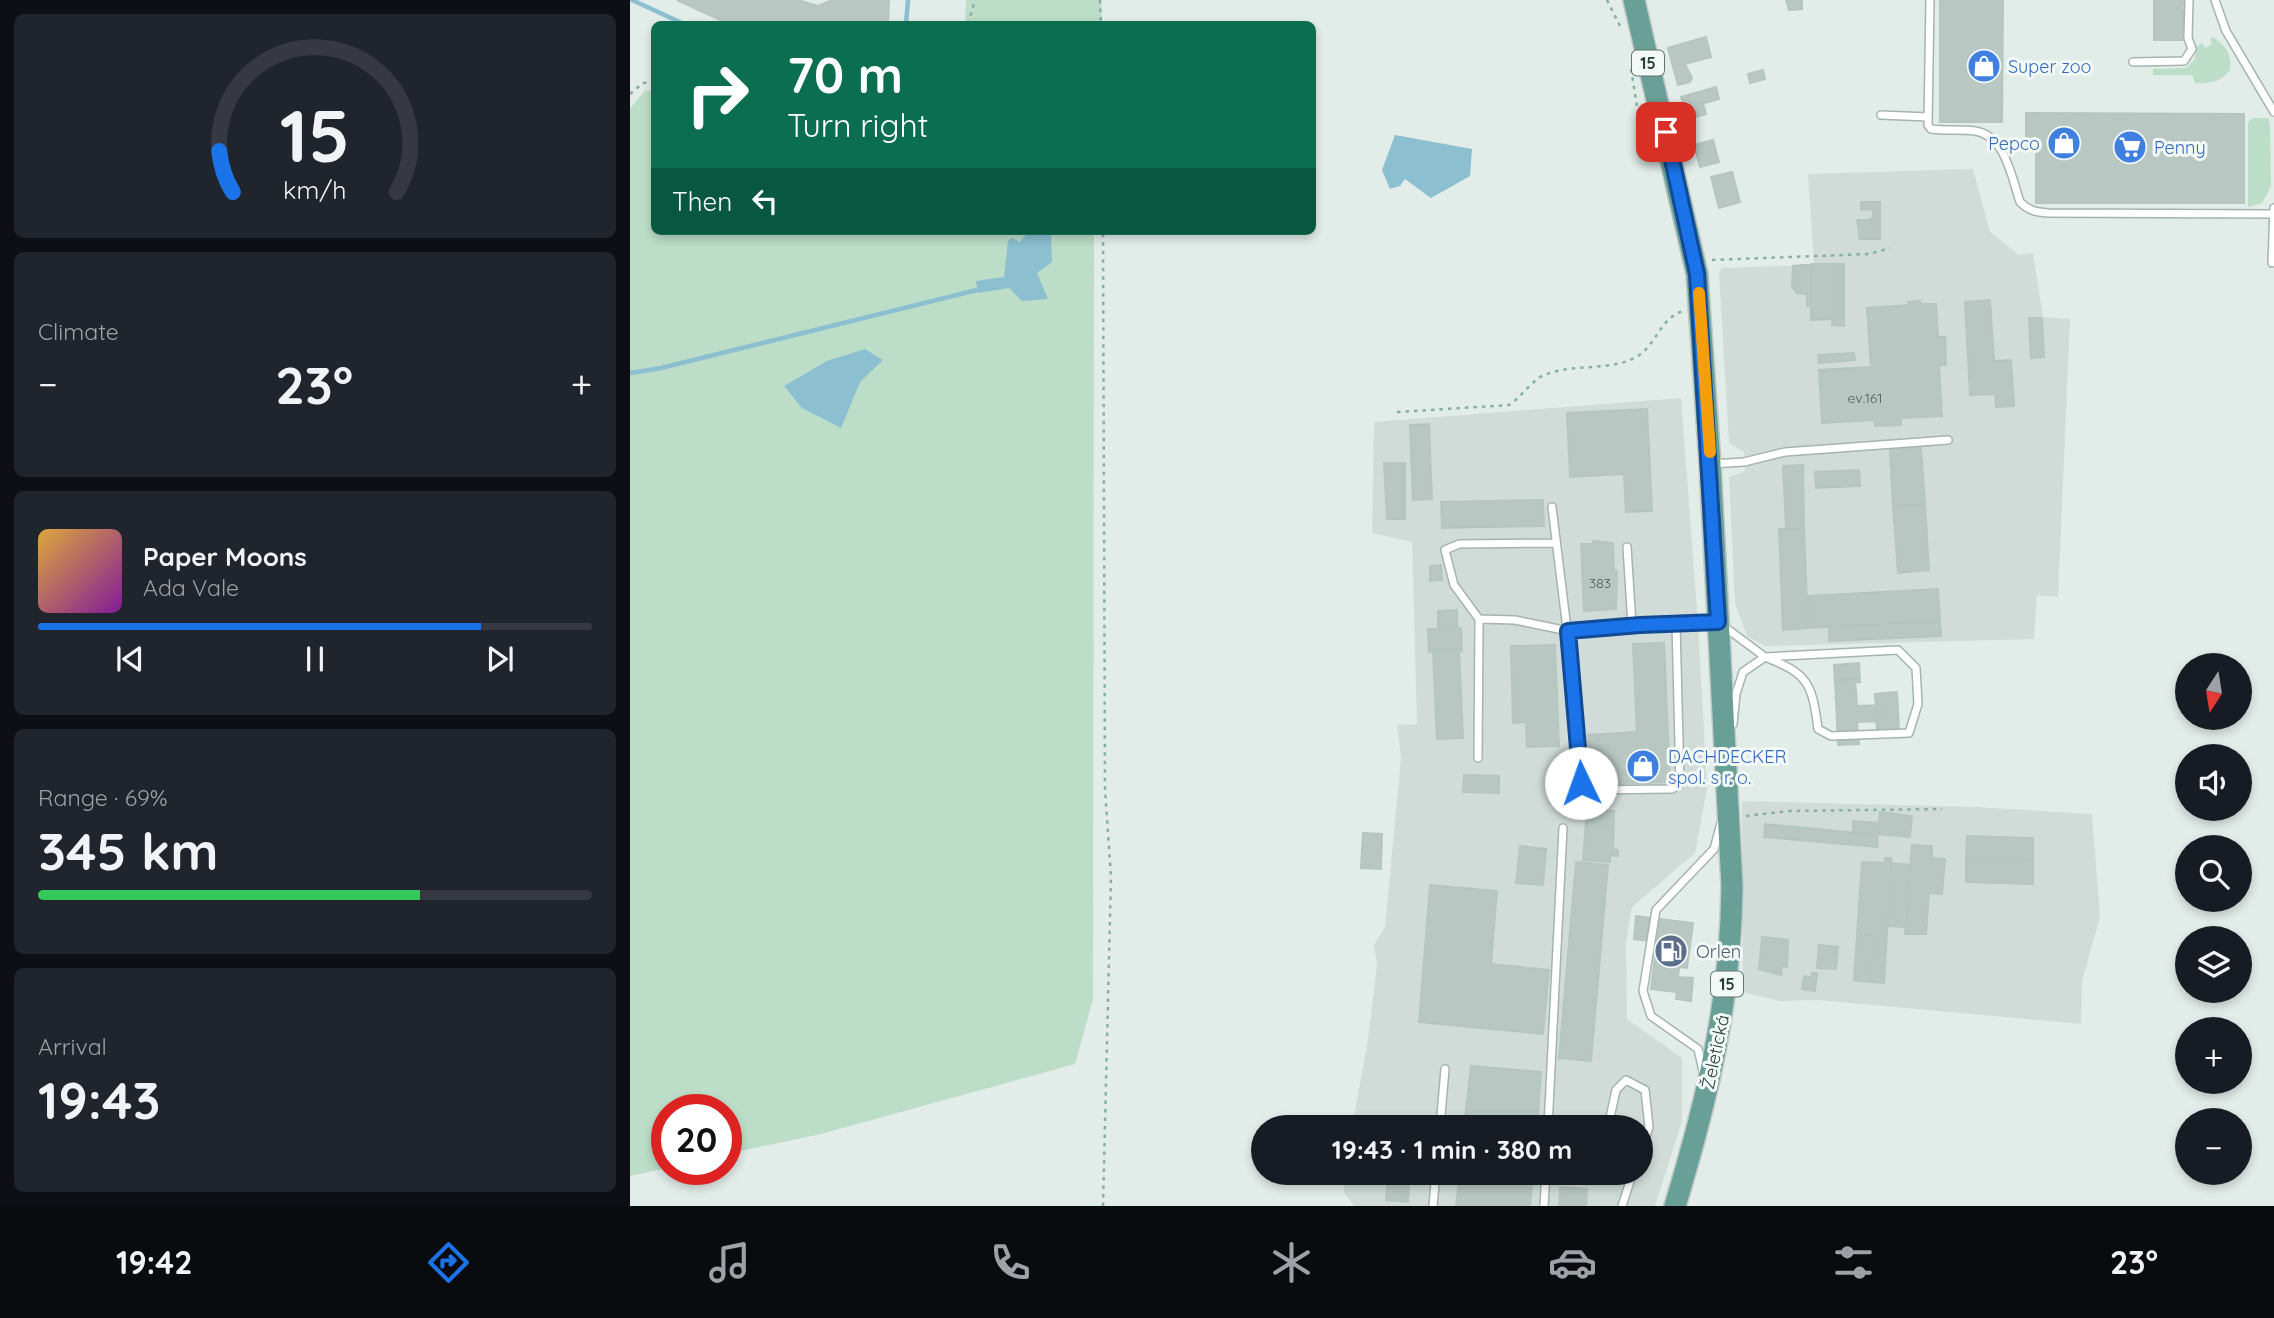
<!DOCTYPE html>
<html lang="en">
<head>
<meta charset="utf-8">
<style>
	:root { --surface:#171b24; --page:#20242c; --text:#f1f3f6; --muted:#9ea1a6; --line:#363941; --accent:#1a73e8 }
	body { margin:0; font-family:Quicksand,sans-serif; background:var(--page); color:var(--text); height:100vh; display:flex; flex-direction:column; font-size:26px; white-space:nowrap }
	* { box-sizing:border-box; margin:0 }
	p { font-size:23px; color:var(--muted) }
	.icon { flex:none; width:38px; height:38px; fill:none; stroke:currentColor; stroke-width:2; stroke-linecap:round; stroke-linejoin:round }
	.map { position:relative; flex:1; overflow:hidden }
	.drawer { display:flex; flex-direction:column; gap:14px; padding:14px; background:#0d0f14; width:630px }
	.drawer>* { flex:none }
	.top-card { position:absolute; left:21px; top:21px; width:665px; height:214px; border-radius:10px; box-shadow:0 4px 10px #0003; background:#0b6e4f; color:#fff; overflow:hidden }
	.needle { width:46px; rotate:192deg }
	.buttons { position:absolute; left:1545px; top:653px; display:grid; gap:14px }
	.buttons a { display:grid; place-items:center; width:77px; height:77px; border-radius:50%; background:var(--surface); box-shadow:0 4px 10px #0003; font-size:35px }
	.speed { position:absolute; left:21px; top:1094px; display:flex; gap:14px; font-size:35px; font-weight:700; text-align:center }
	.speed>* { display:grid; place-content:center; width:91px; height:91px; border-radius:50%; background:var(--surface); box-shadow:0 4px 10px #0003; line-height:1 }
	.speed .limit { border:10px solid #d22; background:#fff; color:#111 }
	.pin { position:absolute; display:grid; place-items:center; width:60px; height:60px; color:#fff; margin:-30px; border-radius:14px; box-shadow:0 4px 10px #0006 }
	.me { position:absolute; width:77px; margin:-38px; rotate:357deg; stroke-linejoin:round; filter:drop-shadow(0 0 5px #0008) }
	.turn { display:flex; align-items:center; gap:24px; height:147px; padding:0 21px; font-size:32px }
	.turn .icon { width:91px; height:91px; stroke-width:2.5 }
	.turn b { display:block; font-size:49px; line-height:60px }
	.then { display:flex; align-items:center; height:66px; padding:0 21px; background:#0003; gap:14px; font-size:26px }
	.big { font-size:52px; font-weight:800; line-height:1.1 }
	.drawer .card { flex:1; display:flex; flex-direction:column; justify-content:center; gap:10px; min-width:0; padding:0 24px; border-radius:10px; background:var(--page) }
	.drawer .dial { align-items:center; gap:0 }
	.dial svg { height:182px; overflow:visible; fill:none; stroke:var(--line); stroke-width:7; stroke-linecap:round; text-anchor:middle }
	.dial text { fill:var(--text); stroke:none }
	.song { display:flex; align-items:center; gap:21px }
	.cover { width:84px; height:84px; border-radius:10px; background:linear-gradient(135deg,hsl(40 70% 55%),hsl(290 70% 35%)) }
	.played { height:7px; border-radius:4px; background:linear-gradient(90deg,var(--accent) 80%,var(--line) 80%) }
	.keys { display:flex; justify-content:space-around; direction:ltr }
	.heat { display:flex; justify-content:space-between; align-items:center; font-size:38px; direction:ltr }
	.charge { height:10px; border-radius:5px; background:linear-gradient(90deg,#34c759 69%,var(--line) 0) }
	.trip { position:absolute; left:621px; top:1115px; width:402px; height:70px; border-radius:35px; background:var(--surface); box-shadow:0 4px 10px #0003; font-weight:800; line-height:70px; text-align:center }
	.tabs { display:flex; height:112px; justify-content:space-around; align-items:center; background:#090b0e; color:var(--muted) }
	.tabs .icon { width:49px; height:49px }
	.tabs .current { color:var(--accent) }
	.tabs b { font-size:32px; color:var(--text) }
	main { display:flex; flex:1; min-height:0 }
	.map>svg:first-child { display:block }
	.built { fill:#d1dcd8 }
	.green { fill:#bcddc8 }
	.water { fill:#8cbfd0 }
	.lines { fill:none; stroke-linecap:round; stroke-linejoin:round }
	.stream { stroke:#8cbfd0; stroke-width:4.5 }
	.building { fill:#b8c7c2; stroke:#b5c6c0; stroke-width:2 }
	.service-casing { stroke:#a5b4b0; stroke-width:10 }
	.primary-casing { stroke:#c1c9c7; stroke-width:24 }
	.path { stroke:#84afa5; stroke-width:2.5; stroke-dasharray:3.5 5; stroke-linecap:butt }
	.service { stroke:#fff; stroke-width:7 }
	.primary { stroke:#68a097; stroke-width:21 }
	.route-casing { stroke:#114b97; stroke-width:18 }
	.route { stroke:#1a73e8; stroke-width:12 }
	.slow { stroke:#f59e0b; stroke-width:12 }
	.labels { text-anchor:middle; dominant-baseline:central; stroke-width:6; stroke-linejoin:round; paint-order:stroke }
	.number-label { font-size:14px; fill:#48605a }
	.shield { fill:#f3f9f6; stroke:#617571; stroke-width:2 }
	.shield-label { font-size:16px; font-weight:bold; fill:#233d38 }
	.shop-label { font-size:18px; fill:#366cbe; stroke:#f3f9f6; text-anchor:start }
	.service-label { font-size:18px; fill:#4e5e75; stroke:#f3f9f6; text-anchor:start }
	.street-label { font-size:18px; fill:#233d38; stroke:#f3f9f6 }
</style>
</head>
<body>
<main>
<section class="drawer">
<div class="card dial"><svg viewBox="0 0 100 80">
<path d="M14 69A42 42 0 1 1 86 69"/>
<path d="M14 69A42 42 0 0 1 8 51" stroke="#1a73e8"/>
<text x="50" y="56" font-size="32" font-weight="700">15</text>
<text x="50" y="72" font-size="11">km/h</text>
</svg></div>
<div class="card"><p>Climate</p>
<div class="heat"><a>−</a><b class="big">23°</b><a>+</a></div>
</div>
<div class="card">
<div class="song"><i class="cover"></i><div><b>Paper Moons</b><p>Ada Vale</p></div></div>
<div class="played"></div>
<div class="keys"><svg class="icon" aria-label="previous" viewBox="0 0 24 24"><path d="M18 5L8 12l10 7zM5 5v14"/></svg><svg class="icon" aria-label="pause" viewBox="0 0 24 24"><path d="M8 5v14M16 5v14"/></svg><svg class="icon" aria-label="next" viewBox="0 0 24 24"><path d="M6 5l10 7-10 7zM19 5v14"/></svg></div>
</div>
<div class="card"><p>Range · 69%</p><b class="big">345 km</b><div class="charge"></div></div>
<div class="card"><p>Arrival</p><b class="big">19:43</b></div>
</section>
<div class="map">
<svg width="1644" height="1206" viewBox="0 0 1644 1206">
	<rect width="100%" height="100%" fill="#e2ece9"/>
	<path class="built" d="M1343,169L1360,232L1389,255L1403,253L1413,317L1440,319L1428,597L1407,595L1404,639L1135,646L1117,636L1105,603L1099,477L1115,471L1114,452L1099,443L1089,273L1092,268L1184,265L1178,174Z
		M1051,398L1068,623L1077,789L1065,853L1002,907L996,942L997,1019L1052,1058V1121L1025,1206H724L714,1192V1173L1012,1172V1127H722L738,1040L747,965L744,945L755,927L771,758L767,725L787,724L782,542L742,533L744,422Z
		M1112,801L1346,807L1462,814L1470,917L1452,981L1451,1024L1188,1000L1149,1001L1113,992Z"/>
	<path class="green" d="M336,0H471L472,24H335Z
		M1583,37C1596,47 1602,52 1600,70C1591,82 1579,84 1565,83L1562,75H1523V69L1556,68L1565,59L1566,47L1572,43L1575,48L1582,44L1580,39Z
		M24,90V231H464L463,999L445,1064L191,1134L96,1154V1110H37V1168L0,1176V108L15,91Z
		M1623,118H1638L1640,125L1641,186L1632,203L1618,207V122Z"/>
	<path class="water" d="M765,135L842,149L840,176L801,198L775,179L770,186L760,189L752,170Z
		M399,231H421L422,262L407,273L418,299L392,301L379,288L348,293L346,281L374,277L378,241L382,238L390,242Z
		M235,349L253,360L230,382L211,428L172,408L154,386L197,361Z"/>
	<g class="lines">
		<path class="stream" d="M2,0L54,24
			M276,24L278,0
			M0,373L31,368L347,290"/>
	</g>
	<path class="building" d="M47,0H168L188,6L202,0H259L258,24H99Z
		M1156,0H1172V9L1159,10Z
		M1310,0H1373L1372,122H1310Z
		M1524,0H1555V4H1552L1555,27H1552V40H1524Z
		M1076,37L1081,57L1043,67L1038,48Z
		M1055,64L1062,78L1060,82L1048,85L1043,67Z
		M1133,70L1135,79L1120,83L1118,74Z
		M1086,87L1089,99L1055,108L1051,97Z
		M1073,103L1076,114L1058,119L1055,108Z
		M1396,113L1614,114V203H1406V141H1396Z
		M1083,140L1089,162L1070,167L1064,145Z
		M1102,172L1110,202L1089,208L1081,177Z
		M1231,202H1250V239H1230L1227,220H1239L1243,217V209L1231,210Z
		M1181,264H1203V319L1181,320Z
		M1181,264L1180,306H1177V294L1167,293L1162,287L1163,266Z
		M1203,264H1214V326L1202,325Z
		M1360,300L1364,361L1381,360L1384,406L1366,407L1365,394L1340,395L1335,302Z
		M1290,301L1291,304H1306L1308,337H1315L1316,365L1309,366L1312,416L1271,418V425L1245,426L1244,420L1192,423L1189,370L1241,367L1237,308L1279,305L1278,302Z
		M1399,318H1412L1414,357L1401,358Z
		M1224,353L1225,360L1189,363L1188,355Z
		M1017,409L1022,511L996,512L994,474L940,477L937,413Z
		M799,424L802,499L783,500L780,425Z
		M1291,448L1295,504L1263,506L1260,449Z
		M754,463H775V519H757Z
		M1173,465L1174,528H1156L1153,466Z
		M1229,470L1230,486L1186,488L1185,472Z
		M913,500L914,526L812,528L811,502Z
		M1295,504L1299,570L1268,573L1263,506Z
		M1174,528L1178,628L1153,630L1149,529Z
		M963,541L983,543L984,572L987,571L986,609L954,611L951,544H963Z
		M811,565L812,580L800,581V566Z
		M1308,589L1310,621L1178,628V596Z
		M827,610V626L808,627V611Z
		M1310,621L1311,636L1199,641V627Z
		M831,628L832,651L829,649L799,652L798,629Z
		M1034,643L1040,782L960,785L958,735L1007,732L1003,644Z
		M925,645L929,746L897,747L896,722L883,723L881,646Z
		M829,649L833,738L807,739L803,651Z
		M1229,663L1230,682L1205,684L1204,665Z
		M1225,679L1227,706L1250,705L1251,721L1227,722L1229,744L1208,745L1205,680Z
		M1267,692L1269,731L1247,732L1245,694Z
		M834,775L869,776V793L833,792Z
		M957,809L984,811L983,849L988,850V856L980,855V862L953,860Z
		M1250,812L1282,816L1280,837L1248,834Z
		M1223,821L1248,823V835L1223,833Z
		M1135,824L1248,835L1247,847L1134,837Z
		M733,833L752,834L751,869L731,868Z
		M1337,836L1403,838V861L1336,859Z
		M1282,845L1302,846V858L1315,859L1312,894L1299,893L1296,934H1275Z
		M890,846L916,849L913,885L886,883Z
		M1255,858H1261V863L1254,983L1240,982L1244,936L1227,935L1232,862L1255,863Z
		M1336,859L1403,861V884L1336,882Z
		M946,862L978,865L961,1061L929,1058Z
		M1261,863L1280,865L1276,927L1258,926Z
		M800,885L867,891L861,964L919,970L913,1034L789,1022Z
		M1006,916L1063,923L1057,968L1049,967L1050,959L1027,957L1029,942L1004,939Z
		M1227,935L1244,936L1240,982L1224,980Z
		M1132,937L1158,940L1157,967L1152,966L1151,975L1129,969Z
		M1189,945L1208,947L1206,969L1187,968Z
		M1025,956L1050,959L1048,977L1063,978L1061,1001L1046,999L1047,992L1021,989Z
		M1182,973H1187L1185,991L1172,989L1174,976L1182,977Z
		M841,1066L911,1072L907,1127H834Z
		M830,1172H903L900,1206H826Z
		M758,1174L780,1175L778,1202L756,1200Z
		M930,1187L957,1189L956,1206H929Z"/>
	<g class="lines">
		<defs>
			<path id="service" d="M1300,0L1298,125L1301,129C1316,131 1331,129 1345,131C1375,135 1382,178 1390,202C1399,211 1406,212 1418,213L1643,214
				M1585,0L1596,31L1644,112
				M1503,62L1554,61L1562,49L1558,38L1559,0
				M1251,115L1298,117
				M1642,263L1644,208
				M1081,464L1114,462L1155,452L1318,440
				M922,507L948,719L951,783L955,790L1042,789L1050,784L1046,624
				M997,547L1002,625
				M849,619L885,620L938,631L1010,625L1088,622L1135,657L1268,650L1286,668L1288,704L1279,733L1201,736L1188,729C1182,684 1179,674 1135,657L1113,672L1106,694L1103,724
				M848,758L849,619L824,585L815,550L829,544L925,543
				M1073,1071L1068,1049L1021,1016L1013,991L1026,910L1084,849L1091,823
				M810,1127L815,1069
				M918,1127L933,828
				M978,1127L986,1090L996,1080L1015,1090L1019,1127L1012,1148
				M803,1206L806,1172
				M914,1206L916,1172
				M992,1206L1003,1172"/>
			<path id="primary" d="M1004,0L1067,274L1080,464L1102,886C1101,1000 1078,1097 1045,1206"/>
		</defs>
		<use href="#service" class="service-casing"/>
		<use href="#primary" class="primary-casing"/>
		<path class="path" d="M470,0L471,24
			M977,0L991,28
			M338,24L345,0
			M1001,69L1011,131L1015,130
			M0,94L13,83L24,82
			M1082,260L1239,254L1260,248
			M767,412L879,405C892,397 903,378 917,374C946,363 981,372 1008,356C1028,343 1030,317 1054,311
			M1116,816L1159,811L1312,809
			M473,1206L481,877L475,789L473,231"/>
		<use href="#service" class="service"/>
		<use href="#primary" class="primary"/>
	</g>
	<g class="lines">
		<defs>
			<path id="route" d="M951,783L938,631L1010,625L1088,622L1067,274L1036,132"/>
		</defs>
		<use href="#route" class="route-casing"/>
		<use href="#route" class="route"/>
		<path class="slow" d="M1069,293L1080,452"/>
	</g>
	<defs>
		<symbol id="shop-disc" viewBox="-11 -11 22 22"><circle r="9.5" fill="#3f7fe0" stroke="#f3f9f6"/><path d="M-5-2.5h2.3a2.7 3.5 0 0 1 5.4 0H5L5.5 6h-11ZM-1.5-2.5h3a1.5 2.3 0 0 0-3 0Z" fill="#fff"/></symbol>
		<symbol id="supermarket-disc" viewBox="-11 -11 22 22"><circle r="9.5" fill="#3f7fe0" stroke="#f3f9f6"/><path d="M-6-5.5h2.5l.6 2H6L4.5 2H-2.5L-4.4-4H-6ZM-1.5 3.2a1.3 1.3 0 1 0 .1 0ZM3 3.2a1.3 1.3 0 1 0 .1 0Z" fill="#fff"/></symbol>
		<symbol id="fuel-disc" viewBox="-11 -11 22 22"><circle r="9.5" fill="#5c6f8a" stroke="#f3f9f6"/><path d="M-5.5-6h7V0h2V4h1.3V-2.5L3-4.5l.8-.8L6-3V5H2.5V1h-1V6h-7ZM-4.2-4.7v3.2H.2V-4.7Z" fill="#fff"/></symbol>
	</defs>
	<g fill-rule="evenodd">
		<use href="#shop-disc" x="1335" y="47" width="38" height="38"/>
		<use href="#shop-disc" x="1415" y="124" width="38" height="38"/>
		<use href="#supermarket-disc" x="1481" y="128" width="38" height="38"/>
		<use href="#shop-disc" x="994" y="747" width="38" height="38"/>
		<use href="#fuel-disc" x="1022" y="932" width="38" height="38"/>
	</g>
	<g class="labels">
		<g class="number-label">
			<text x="1235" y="398">ev.161</text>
			<text x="970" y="583">383</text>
		</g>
		<g class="shield">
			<rect x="1002" y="50.5" width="32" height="25" rx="5"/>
			<rect x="1081" y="971.5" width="32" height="25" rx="5"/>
		</g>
		<g class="shield-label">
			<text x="1018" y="63">15</text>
			<text x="1097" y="984">15</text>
		</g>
		<g class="shop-label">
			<text x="1378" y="66">Super zoo</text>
			<text x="1410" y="143" text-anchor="end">Pepco</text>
			<text x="1524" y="147">Penny</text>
			<text x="1038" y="756">DACHDECKER<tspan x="1038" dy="21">spol. s r. o.</tspan></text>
		</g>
		<g class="service-label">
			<text x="1066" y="951">Orlen</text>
		</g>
		<g class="street-label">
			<text transform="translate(1085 1052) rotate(-78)">Želetická</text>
		</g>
	</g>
</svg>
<div class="buttons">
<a><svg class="needle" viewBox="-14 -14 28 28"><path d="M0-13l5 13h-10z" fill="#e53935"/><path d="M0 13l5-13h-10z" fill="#9ea1a6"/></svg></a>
<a><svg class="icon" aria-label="sound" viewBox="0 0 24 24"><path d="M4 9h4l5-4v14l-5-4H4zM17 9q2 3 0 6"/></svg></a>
<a><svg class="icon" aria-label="search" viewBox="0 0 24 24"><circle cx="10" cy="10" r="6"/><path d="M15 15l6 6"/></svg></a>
<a><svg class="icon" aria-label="layers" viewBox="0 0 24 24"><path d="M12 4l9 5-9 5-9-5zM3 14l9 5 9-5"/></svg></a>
<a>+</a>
<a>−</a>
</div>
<div class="speed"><div class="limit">20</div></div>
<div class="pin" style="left:1036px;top:132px;background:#d93025"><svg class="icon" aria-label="arrive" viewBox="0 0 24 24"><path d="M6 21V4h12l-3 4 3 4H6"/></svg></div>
<svg class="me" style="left:951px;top:783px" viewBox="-20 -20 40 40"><circle r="19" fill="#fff"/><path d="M0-13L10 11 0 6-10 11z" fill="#1a73e8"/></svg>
<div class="trip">19:43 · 1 min · 380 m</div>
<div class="top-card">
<div class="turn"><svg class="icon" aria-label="right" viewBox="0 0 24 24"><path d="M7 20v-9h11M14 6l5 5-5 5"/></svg><div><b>70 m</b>Turn right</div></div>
<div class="then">Then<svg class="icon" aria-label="left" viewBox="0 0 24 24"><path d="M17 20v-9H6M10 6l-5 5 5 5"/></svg></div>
</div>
</div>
</main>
<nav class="tabs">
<b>19:42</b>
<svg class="icon current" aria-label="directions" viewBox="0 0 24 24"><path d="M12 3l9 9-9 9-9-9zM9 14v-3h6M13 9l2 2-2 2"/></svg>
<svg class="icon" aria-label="music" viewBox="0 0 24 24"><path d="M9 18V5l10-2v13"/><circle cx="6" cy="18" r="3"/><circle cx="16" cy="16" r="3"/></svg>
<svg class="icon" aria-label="phone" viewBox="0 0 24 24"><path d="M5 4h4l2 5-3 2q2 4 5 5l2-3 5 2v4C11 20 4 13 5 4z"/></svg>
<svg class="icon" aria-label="climate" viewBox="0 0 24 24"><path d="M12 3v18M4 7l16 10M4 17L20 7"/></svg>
<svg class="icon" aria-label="car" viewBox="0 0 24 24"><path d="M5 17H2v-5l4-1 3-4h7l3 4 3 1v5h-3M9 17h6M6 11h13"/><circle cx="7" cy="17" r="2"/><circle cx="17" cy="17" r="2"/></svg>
<svg class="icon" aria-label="filters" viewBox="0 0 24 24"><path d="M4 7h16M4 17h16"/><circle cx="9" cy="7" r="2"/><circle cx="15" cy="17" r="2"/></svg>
<b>23°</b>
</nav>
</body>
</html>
